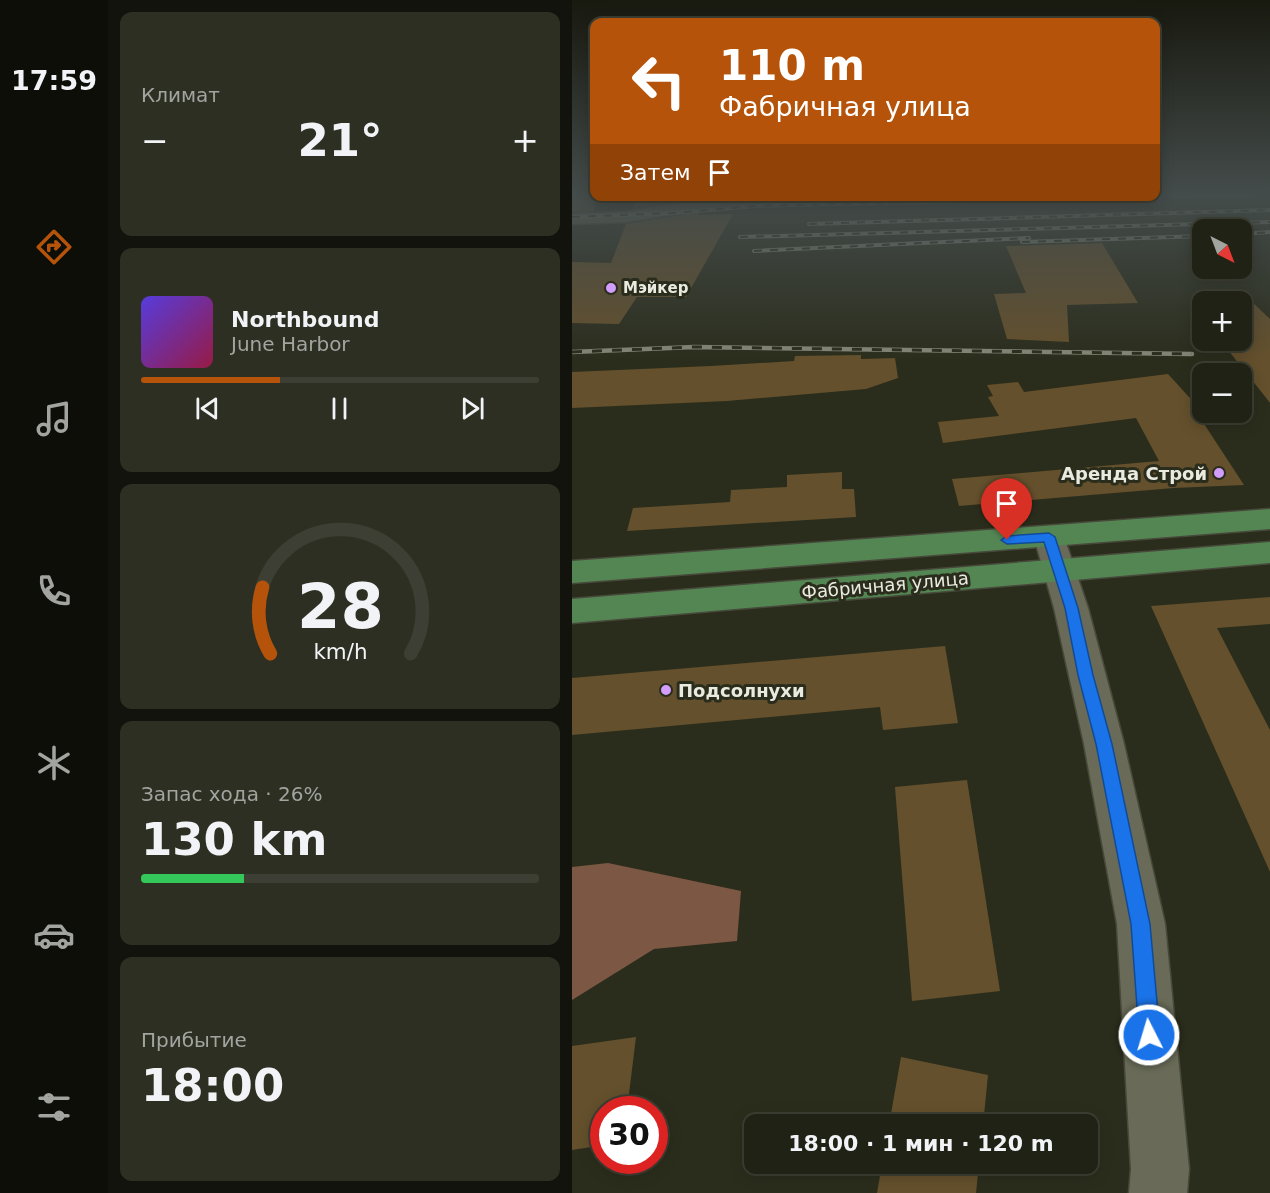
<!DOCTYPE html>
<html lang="ru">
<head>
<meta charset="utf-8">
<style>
	:root { --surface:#202215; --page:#2d2f22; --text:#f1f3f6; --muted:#a2a4a0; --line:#3d3f34; --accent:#b45309 }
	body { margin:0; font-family:"DejaVu Sans",sans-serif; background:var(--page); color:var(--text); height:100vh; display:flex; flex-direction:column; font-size:22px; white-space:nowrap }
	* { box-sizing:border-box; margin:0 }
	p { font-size:20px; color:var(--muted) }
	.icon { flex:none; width:33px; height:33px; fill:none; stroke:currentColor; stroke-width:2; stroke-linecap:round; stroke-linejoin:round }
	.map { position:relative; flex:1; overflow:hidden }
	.side { display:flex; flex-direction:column; gap:12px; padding:12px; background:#12130c; width:464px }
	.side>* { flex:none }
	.hud { position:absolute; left:18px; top:18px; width:570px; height:183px; border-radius:12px; box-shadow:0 3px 15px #0003,0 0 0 2px var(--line); background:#b45309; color:#fff; overflow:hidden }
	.needle { width:39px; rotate:138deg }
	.buttons { position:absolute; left:620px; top:219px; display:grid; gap:12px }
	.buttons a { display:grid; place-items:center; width:60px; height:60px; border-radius:12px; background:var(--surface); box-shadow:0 3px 15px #0003,0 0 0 2px var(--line); font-size:30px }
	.speed { position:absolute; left:18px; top:1096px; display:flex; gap:12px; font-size:30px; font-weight:700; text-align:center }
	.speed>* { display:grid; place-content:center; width:78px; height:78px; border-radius:50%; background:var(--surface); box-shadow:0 3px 15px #0003,0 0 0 2px var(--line); line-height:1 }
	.speed .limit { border:9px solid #d22; background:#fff; color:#111 }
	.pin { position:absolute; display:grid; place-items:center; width:51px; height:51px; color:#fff; margin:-62px -26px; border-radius:50% 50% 50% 0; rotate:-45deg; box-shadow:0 0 6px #0007 }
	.pin .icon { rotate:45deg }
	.me { position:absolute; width:66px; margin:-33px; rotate:355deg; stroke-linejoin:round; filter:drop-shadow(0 0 4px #0008) }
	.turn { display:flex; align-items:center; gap:21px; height:126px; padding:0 30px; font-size:27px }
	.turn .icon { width:78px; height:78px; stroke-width:2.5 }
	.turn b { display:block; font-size:42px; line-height:51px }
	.then { display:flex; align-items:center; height:57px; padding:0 30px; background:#0003; gap:12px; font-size:22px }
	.big { font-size:45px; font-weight:800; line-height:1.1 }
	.side .card { flex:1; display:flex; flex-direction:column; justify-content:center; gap:9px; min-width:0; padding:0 21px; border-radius:12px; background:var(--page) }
	.side .dial { align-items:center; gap:0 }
	.dial svg { height:156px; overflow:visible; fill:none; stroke:var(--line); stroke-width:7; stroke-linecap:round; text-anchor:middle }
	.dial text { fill:var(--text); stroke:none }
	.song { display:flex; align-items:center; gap:18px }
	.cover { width:72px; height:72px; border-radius:9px; background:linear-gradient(135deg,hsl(250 70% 55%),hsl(340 70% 35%)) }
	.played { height:6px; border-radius:3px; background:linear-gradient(90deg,var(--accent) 35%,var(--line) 35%) }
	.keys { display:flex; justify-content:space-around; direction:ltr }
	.heat { display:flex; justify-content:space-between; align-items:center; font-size:33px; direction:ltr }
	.charge { height:9px; border-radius:4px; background:linear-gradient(90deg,#34c759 26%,var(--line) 0) }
	.trip { position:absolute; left:172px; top:1114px; width:354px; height:60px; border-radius:12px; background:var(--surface); box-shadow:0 3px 15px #0003,0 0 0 2px var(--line); font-weight:800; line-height:60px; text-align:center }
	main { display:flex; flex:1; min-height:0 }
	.tabs { display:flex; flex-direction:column; width:108px; justify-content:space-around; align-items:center; background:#0d0e08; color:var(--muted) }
	.tabs .icon { width:42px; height:42px }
	.tabs .on { color:var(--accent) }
	.tabs b { font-size:27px; color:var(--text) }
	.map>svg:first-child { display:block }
	.forest { fill:#7c5744 }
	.building { fill:#64502c }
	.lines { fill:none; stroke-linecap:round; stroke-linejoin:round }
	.minor-casing { stroke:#47493a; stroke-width:3 }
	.primary-casing { stroke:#47493a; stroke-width:3 }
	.minor { fill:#696b58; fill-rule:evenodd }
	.primary { fill:#548654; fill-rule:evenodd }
	.rail-far1-casing { stroke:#848677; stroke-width:4 }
	.rail-casing { stroke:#848677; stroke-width:4.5 }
	.rail-far1 { stroke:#2b2d1c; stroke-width:2; stroke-dasharray:8; stroke-linecap:butt }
	.rail { stroke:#2b2d1c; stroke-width:3; stroke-dasharray:10; stroke-linecap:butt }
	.route { fill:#1a73e8; stroke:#114b97; stroke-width:1.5 }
	.poi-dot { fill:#d29dfd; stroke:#2b2d1c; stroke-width:2 }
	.labels { text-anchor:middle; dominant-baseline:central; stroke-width:6; stroke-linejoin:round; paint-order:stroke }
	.far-poi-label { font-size:15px; font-weight:bold; fill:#eaebe0; stroke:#2b2d1c; text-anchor:start }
	.poi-label { font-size:18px; font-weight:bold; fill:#eaebe0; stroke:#2b2d1c; text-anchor:end }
	.street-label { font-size:18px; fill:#eaebe0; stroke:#2b2d1c }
</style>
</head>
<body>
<main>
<nav class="tabs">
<b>17:59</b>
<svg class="icon on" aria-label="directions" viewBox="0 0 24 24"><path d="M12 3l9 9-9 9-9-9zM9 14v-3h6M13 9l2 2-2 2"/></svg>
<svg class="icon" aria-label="music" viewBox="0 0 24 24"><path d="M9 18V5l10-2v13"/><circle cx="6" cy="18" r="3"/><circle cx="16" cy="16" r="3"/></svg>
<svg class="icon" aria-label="phone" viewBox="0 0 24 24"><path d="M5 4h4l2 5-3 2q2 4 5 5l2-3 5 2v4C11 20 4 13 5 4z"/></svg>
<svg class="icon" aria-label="climate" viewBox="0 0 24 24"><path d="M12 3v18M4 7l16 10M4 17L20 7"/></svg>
<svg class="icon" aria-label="car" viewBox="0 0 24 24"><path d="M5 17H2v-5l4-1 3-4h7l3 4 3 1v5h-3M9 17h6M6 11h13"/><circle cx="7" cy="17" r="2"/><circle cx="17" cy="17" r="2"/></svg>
<svg class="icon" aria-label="filters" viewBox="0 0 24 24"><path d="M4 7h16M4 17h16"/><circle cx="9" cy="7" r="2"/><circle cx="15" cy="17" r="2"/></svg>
</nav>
<section class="side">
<div class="card"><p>Климат</p>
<div class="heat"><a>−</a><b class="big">21°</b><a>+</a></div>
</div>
<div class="card">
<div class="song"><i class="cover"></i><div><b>Northbound</b><p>June Harbor</p></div></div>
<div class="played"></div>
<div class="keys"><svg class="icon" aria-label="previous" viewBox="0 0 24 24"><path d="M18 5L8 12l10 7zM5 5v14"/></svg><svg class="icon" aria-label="pause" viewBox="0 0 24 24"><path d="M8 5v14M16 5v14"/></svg><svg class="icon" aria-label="next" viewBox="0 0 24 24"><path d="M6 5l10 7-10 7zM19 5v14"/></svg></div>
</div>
<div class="card dial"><svg viewBox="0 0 100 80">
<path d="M14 69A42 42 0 1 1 86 69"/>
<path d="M14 69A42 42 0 0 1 10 35" stroke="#b45309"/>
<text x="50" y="56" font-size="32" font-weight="700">28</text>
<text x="50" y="72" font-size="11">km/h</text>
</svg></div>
<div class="card"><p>Запас хода · 26%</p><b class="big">130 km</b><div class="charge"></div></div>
<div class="card"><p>Прибытие</p><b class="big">18:00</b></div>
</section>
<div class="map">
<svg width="699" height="1193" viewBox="0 0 699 1193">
	<rect width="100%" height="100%" fill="#2b2d1c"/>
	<path class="forest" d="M36,863L169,891L165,941L82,949L0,1000V867Z"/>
	<path class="building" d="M0,194H22V211L0,212Z
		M66,196H133L61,208Z
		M127,212L126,215L161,214L114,297H65L47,324L0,323V262L39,263L54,224Z
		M530,243L566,303L495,305L497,342L435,339L422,294L454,293L434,246Z
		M675,297L699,320V404L648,340H669V302H639L636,298Z
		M289,355V359L323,358L326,378L294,389L155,401L0,408V372L139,366L222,361L223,356Z
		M596,374L628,409L623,410L672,485L602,488L387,506L380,479L587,461L564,418L371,443L366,422L427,416L416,397L421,396L415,385L446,382L452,392Z
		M270,472V489H282L284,517L55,531L61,508L158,502L159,490L215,487V475Z
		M699,597V624L645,628L699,732V874L579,606Z
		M373,646L386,723L311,730L308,707L0,735V678Z
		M395,780L428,991L340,1001L323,787Z
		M64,1037L55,1110H32V1145L0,1150V1046Z
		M329,1057L416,1075L411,1125H317Z
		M310,1164H407L404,1193H305Z"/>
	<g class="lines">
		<defs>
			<path id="minor" d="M270,196L262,201L145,207L53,222L0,224V214L53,212L145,197Z
				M477,527L488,530L492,537L516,608L552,744L593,924L617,1169L615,1193H557L559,1169L545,924L512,744L482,608L462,537L466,530Z"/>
			<path id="primary" d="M699,509V529L0,583V561Z
				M699,542V563L0,623V599Z"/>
		</defs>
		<use href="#minor" class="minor-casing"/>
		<use href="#primary" class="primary-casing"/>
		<use href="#minor" class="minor"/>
		<use href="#primary" class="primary"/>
		<defs>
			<path id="rail-far1" d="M0,217L102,213L183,206L694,194
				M237,224L699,210
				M669,234L699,232
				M168,237L699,222
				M450,242L630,236
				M182,251L457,238"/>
			<path id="rail" d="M0,352L122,347L620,354"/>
		</defs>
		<use href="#rail-far1" class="rail-far1-casing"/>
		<use href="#rail" class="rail-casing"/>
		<use href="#rail-far1" class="rail-far1"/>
		<use href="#rail" class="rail"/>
	</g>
	<linearGradient id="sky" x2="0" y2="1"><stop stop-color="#18190f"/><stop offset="0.54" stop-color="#444c4b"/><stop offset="1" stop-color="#444c4b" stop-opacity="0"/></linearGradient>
	<rect width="699" height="361" fill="url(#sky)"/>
	<path class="route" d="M477,533L483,537L506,608L521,675L540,744L578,924L588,1035L585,1043L577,1046L570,1043L567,1035L559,924L524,744L506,675L493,608L472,542L435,544L429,540L435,536Z"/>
	<g class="poi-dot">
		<circle cx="39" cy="288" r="6"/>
		<circle cx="647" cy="473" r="6"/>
		<circle cx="94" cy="690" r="6"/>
	</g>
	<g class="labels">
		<g class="far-poi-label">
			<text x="51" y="288">Мэйкер</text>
		</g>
		<g class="poi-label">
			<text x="635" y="473">Аренда Строй</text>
			<text x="106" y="690" text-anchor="start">Подсолнухи</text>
		</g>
		<g class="street-label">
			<text transform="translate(313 585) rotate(-5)">Фабричная улица</text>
		</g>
	</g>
</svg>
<div class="buttons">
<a><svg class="needle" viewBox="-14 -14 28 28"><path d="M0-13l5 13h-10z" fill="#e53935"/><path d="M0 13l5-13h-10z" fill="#a2a4a0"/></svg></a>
<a>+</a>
<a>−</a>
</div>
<div class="speed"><div class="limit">30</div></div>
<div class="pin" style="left:435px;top:540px;background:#d93025"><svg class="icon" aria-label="arrive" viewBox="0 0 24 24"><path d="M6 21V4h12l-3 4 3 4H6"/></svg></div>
<svg class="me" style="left:577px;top:1035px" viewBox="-20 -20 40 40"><circle r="17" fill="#1a73e8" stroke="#fff" stroke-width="3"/><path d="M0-11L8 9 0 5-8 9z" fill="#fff"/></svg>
<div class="trip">18:00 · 1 мин · 120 m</div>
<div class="hud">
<div class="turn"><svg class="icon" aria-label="left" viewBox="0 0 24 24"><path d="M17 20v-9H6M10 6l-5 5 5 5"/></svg><div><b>110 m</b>Фабричная улица</div></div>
<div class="then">Затем<svg class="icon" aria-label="arrive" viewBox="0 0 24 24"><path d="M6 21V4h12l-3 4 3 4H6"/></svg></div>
</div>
</div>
</main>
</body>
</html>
